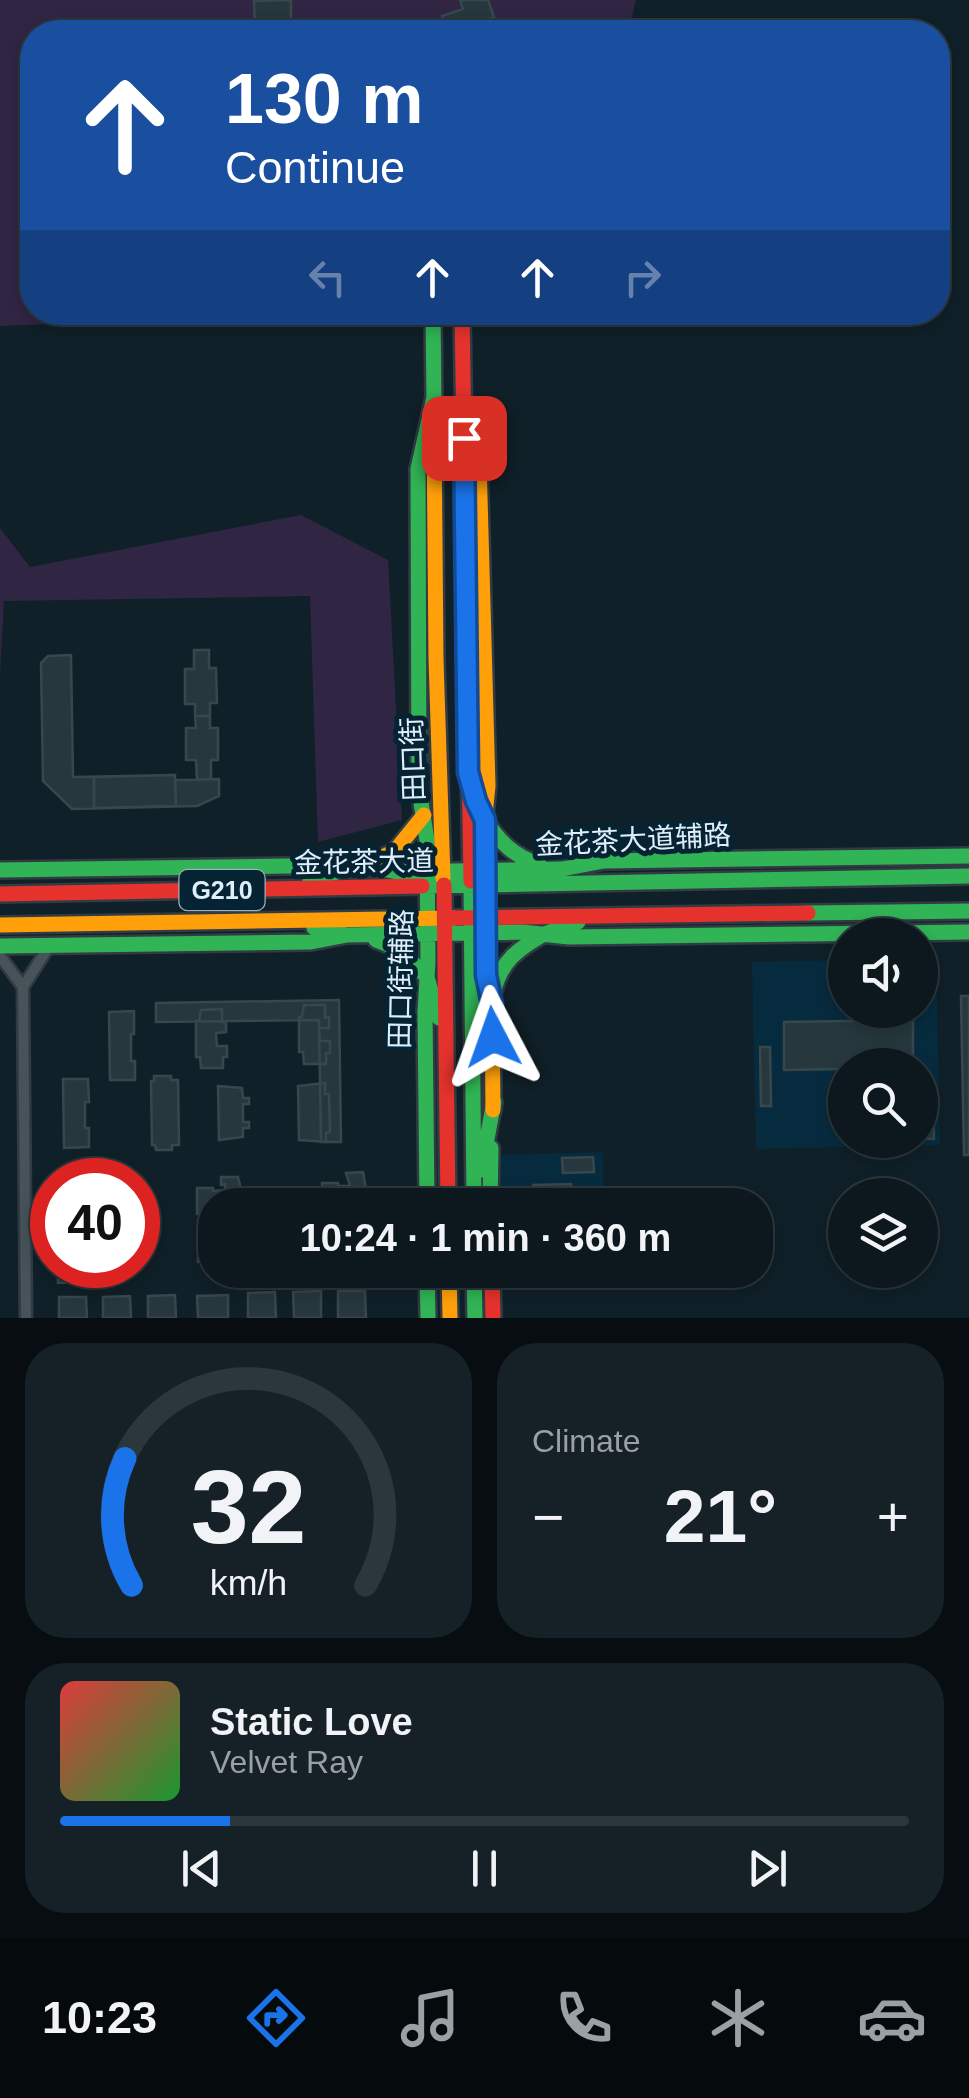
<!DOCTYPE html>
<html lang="en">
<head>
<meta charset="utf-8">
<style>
	:root { --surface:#0c181e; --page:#152127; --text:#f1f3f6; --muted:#9aa0a4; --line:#2c373c; --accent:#1a73e8 }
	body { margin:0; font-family:Arial,"Noto Sans SC",sans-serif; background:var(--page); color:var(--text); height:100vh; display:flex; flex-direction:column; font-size:38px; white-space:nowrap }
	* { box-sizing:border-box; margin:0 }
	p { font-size:32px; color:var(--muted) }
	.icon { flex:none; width:55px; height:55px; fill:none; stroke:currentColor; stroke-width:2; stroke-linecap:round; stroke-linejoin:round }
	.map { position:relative; height:1318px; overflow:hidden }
	.side { display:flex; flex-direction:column; gap:25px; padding:25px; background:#070d10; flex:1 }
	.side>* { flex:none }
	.guide { position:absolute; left:20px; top:20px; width:930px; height:305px; border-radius:40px; box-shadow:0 5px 15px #0003,0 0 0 2px var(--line); background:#1a4fa0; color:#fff; overflow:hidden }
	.fabs { position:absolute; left:828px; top:918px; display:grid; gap:20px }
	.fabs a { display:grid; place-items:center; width:110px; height:110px; border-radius:50%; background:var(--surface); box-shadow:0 5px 15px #0003,0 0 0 2px var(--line); font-size:50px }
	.speed { position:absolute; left:30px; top:1158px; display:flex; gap:20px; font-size:50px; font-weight:700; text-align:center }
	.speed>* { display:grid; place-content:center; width:130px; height:130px; border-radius:50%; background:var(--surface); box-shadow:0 5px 15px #0003,0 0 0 2px var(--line); line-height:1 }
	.speed .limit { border:15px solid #d22; background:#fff; color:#111 }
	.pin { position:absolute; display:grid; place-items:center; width:85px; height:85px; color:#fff; margin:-42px; border-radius:20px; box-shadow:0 5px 15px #0006 }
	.me { position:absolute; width:110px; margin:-55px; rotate:356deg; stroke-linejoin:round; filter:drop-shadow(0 0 8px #0008) }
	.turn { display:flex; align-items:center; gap:35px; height:210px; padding:0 40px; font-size:45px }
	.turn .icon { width:130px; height:130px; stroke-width:2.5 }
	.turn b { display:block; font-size:70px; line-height:85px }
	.lanes { display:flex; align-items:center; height:95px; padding:0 40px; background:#0003; justify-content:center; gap:50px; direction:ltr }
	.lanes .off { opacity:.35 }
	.big { font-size:75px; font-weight:700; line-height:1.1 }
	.side .widget { flex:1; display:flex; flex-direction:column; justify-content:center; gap:15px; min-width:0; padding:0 35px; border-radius:40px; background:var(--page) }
	.side .dial { align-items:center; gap:0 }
	.dial svg { height:260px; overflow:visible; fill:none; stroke:var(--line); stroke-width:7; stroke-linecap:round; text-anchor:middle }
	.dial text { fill:var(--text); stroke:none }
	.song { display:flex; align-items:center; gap:30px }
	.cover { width:120px; height:120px; border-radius:15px; background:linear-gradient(135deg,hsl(0 70% 55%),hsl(130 70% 35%)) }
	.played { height:10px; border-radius:5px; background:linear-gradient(90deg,var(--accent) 20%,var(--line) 20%) }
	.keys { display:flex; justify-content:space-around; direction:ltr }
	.heat { display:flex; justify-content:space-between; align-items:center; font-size:55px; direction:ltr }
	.side .tiles { flex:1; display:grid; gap:25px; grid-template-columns:1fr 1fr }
	.widget:last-child { grid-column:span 2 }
	.trip { position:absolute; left:198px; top:1188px; width:575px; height:100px; border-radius:40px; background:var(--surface); box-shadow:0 5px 15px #0003,0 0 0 2px var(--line); font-weight:700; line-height:100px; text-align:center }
	.tab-bar { display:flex; height:160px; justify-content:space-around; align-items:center; background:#050a0c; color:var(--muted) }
	.tab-bar .icon { width:70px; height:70px }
	.tab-bar .selected { color:var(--accent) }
	.tab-bar b { font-size:45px; color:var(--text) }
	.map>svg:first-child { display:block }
	.built { fill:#072b3e; fill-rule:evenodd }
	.green { fill:#302543 }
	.building { fill:#26383d; stroke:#38474c; stroke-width:2.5 }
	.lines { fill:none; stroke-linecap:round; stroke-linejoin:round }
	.street-casing { stroke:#313b43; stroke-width:15 }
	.fast-casing { stroke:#313b43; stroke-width:20 }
	.slow-casing { stroke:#313b43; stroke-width:20 }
	.jam-casing { stroke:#313b43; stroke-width:20 }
	.street { stroke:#475259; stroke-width:10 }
	.fast { stroke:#30b455; stroke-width:15 }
	.slow { stroke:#ff9f0a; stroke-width:15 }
	.jam { stroke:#e5322d; stroke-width:15 }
	.route-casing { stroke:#114b97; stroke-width:25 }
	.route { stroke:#1a73e8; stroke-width:18 }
	.labels { text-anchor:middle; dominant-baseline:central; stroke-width:10; stroke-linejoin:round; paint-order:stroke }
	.shield { fill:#062333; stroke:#9db1be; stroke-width:2.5 }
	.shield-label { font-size:25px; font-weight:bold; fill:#deeefa }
	.street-label { font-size:28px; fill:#deeefa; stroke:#062333 }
</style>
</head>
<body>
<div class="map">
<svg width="969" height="1318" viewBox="0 0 969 1318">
	<rect width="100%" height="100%" fill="#102028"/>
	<path class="built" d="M920,958H936L940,1145L756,1149L752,962L845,960V1010H920ZM845,1065H920V1140H845Z
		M603,1152L604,1205H496L498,1155Z
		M534,1270H606V1283L543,1284Z"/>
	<path class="green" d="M0,0H636L628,32H32V312L337,313L283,315L286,318L166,319L0,326Z
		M301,515L388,560L402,820L318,842L310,596L4,601L0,675V528L30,567Z"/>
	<path class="building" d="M291,0V32H255L254,1Z
		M460,0H488L494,17L486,20L490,32H448L442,16L463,9Z
		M194,650H209V668H216L217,703H210V716H195V704H185V669H194Z
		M71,655L73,777L175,775V780L219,779V796L197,806L72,809L43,781L41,663L48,656Z
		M195,716H210V728H218V760H211V779L197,780L196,760H186V728H196Z
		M175,775L176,806L94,808V777Z
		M961,996H969V1155H964Z
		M339,1000L341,1142H321L319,1020L156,1022V1003Z
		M304,1005H325V1018L329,1017V1028H319L320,1041H330V1053H326V1064H304L303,1052H299V1017H302Z
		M222,1009V1022H226V1032L216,1033L217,1046H227V1057H223V1068H201L200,1057H196V1021H199L201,1010Z
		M134,1011V1034H131V1061H135V1080H110L109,1012Z
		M913,1020V1065H845V1069L784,1070V1022Z
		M760,1047H770L771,1106H761Z
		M154,1076H171V1080H178L179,1145H172V1150H156L155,1145H152L151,1081H154Z
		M63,1079H88L89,1102H85V1128H89V1147L64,1148Z
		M926,1079H933L934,1139H927Z
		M325,1083V1094H329L330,1132L326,1133V1142L299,1140L298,1086Z
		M218,1086L242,1088L243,1098H249V1104H243V1122H249V1128H243V1137L219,1140Z
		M593,1157L594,1172L563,1173L562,1158Z
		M363,1172L366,1189L355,1190V1203H367V1205H322V1183H338V1186H350L346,1173Z
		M221,1177H238L242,1194H230V1205H215L213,1213L197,1214V1188H213V1191L225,1190V1184L221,1185Z
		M571,1184L572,1205H534L533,1185Z
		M594,1189V1205H578L577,1190Z
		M214,1235V1261L198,1262V1236Z
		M58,1265H115L116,1281L58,1283Z
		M82,1265H115L116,1281L102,1282V1274L82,1275Z
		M321,1291V1318H294L293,1292Z
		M338,1291H365L366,1318H338Z
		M275,1292L276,1318H248V1293Z
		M175,1295L176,1318H148V1296Z
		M228,1295V1318H198L197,1296Z
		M130,1296L131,1318H103V1297Z
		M59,1297H86L87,1318H59Z"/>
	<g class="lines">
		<defs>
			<path id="street" d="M0,956L23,987L50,945
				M23,987L26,1318"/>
			<path id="fast" d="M433,312L434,403
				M485,820C499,841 514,857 539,864
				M0,870L360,865L397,872L562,869L604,861L969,856
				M310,880L360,865
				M471,885L474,1205
				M422,886L969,876
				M808,913L969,911
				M314,928L347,935
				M544,934L578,922
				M376,940L399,949L427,977
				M0,946L311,942L347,935L522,932L569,937L969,932
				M427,977L439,1018
				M494,991C501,961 518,949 544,934
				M481,1170L494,1102
				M427,1205L425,1013L428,961L427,840L419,790L418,469L434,397
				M490,1205L491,1148
				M427,1270L428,1318
				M474,1270L475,1318"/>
			<path id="slow" d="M463,399L478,424L488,786L483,836L487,975L492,1004L493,1110
				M434,426L436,659L443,878
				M362,865L394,852L424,815
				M0,925L454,918
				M449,1270L450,1318"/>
			<path id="jam" d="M462,312L471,881
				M444,885L448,1205
				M0,894L422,886
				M454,918L808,913
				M492,1270L493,1318"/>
		</defs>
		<use href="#street" class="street-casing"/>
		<use href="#fast" class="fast-casing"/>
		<use href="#slow" class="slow-casing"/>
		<use href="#jam" class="jam-casing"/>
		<use href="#street" class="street"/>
		<use href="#fast" class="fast"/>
		<use href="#slow" class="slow"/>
		<use href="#jam" class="jam"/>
	</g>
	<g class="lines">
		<defs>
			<path id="route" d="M464,438L468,772L476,801L485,820L486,975L492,1004L493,1037"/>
		</defs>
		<use href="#route" class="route-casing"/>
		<use href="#route" class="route"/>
	</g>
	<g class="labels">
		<rect class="shield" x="179.5" y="870" width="85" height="40" rx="8"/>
		<g class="shield-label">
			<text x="222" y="890">G210</text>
		</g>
		<g class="street-label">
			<text transform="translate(413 759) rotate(-92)">田口街</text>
			<text transform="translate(633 840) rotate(-3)">金花茶大道辅路</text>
			<text transform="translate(364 862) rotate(-1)">金花茶大道</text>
			<text transform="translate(401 979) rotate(-89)">田口街辅路</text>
		</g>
	</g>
</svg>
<div class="fabs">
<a><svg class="icon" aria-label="sound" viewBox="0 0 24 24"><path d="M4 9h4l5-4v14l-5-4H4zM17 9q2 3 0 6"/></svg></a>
<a><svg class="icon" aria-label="search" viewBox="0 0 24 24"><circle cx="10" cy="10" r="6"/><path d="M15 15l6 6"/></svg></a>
<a><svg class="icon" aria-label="layers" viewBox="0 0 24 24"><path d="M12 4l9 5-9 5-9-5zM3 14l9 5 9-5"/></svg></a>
</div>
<div class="speed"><div class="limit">40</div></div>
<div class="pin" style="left:464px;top:438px;background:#d93025"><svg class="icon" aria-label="arrive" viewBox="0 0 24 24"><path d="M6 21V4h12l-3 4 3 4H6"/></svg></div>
<svg class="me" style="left:493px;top:1037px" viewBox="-20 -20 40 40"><path d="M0-17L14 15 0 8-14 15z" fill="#1a73e8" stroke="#fff" stroke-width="4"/></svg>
<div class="trip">10:24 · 1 min · 360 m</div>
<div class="guide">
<div class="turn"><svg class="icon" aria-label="ahead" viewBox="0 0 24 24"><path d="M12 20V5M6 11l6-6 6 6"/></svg><div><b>130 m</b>Continue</div></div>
<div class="lanes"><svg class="icon off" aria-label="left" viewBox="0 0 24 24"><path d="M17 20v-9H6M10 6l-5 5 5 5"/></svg><svg class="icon" aria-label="ahead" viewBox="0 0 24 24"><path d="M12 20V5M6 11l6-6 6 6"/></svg><svg class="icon" aria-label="ahead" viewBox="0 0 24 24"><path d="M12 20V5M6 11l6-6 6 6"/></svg><svg class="icon off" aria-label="right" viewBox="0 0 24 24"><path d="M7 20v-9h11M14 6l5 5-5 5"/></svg></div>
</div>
</div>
<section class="side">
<div class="tiles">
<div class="widget dial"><svg viewBox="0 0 100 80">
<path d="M14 69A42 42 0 1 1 86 69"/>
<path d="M14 69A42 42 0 0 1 12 30" stroke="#1a73e8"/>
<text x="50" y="56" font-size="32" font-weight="700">32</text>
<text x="50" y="72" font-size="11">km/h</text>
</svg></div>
<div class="widget"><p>Climate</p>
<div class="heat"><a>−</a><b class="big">21°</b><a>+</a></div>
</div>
<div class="widget">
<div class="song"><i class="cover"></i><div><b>Static Love</b><p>Velvet Ray</p></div></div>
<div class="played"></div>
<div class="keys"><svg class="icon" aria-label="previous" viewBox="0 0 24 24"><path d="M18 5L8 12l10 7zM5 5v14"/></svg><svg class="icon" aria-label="pause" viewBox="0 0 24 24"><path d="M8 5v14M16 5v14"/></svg><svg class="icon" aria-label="next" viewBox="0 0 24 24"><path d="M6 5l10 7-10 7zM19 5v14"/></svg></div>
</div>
</div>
</section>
<nav class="tab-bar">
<b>10:23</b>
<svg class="icon selected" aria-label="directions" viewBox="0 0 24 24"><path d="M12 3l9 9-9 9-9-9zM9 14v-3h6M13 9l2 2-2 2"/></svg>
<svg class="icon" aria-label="music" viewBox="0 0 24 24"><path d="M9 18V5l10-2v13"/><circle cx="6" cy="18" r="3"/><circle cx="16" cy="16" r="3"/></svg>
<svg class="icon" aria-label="phone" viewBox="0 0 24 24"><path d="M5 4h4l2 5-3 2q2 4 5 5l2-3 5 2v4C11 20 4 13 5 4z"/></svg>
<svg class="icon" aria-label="climate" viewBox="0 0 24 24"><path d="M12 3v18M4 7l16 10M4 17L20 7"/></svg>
<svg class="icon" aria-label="car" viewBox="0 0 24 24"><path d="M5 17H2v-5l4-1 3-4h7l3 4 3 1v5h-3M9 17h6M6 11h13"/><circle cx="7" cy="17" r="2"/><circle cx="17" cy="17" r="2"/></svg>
</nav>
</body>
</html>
